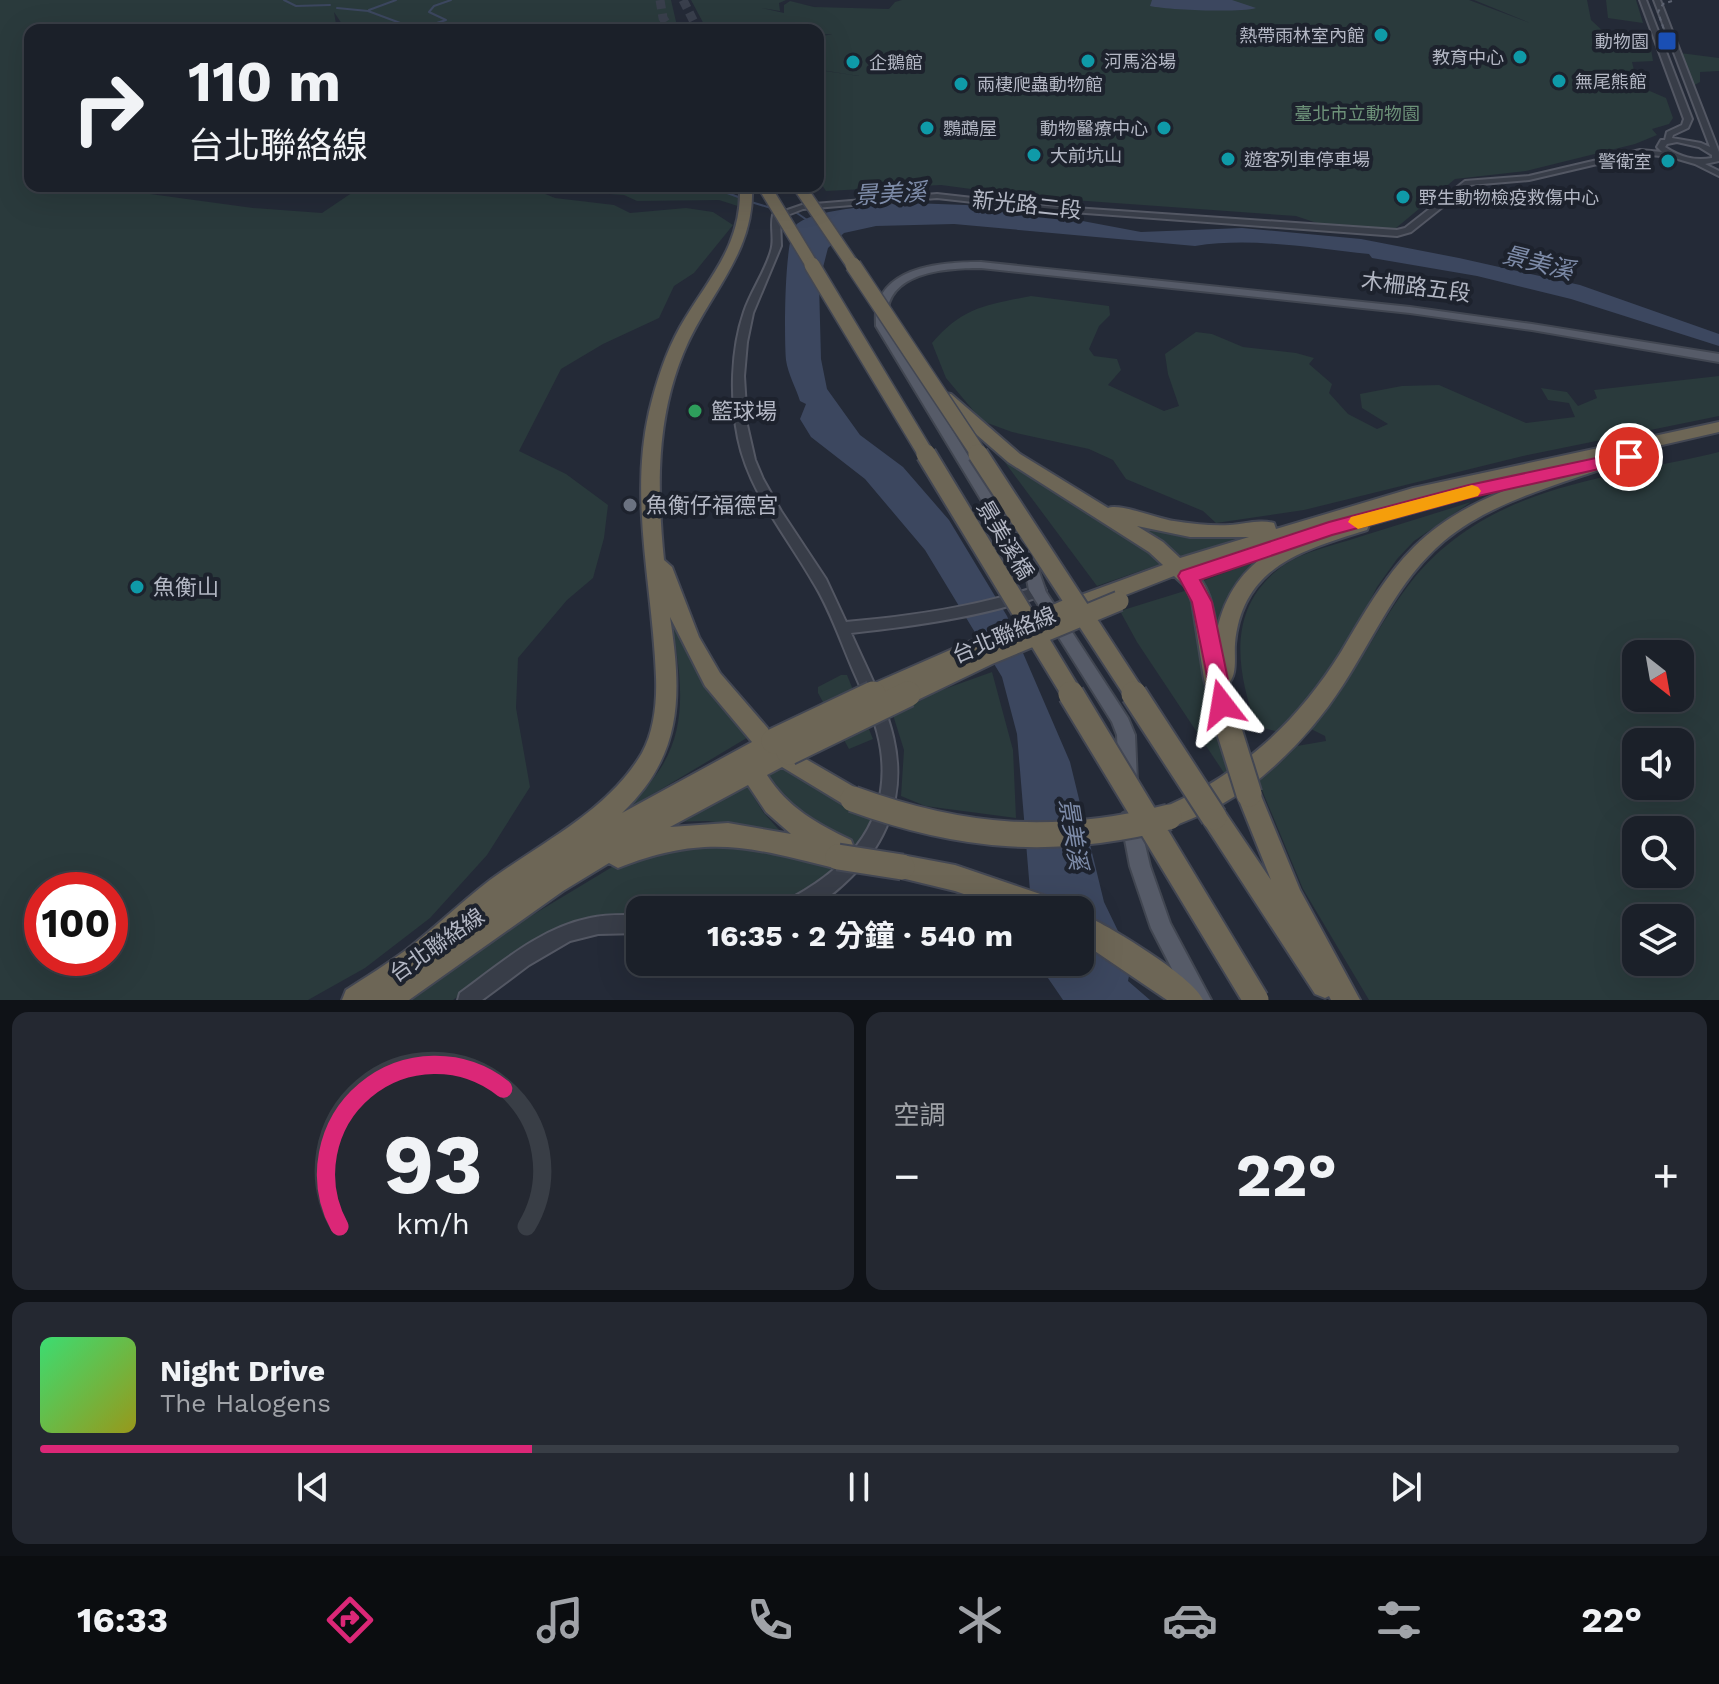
<!DOCTYPE html>
<html lang="zh-TW">
<head>
<meta charset="utf-8">
<style>
	:root { --surface:#1b2029; --page:#242831; --text:#f1f3f6; --muted:#a0a3a8; --line:#393e46; --accent:#db2777 }
	body { margin:0; font-family:"Work Sans","Noto Sans TC",sans-serif; background:var(--page); color:var(--text); height:100vh; display:flex; flex-direction:column; font-size:30px; white-space:nowrap }
	* { box-sizing:border-box; margin:0 }
	p { font-size:26px; color:var(--muted) }
	.icon { flex:none; width:44px; height:44px; fill:none; stroke:currentColor; stroke-width:2; stroke-linecap:round; stroke-linejoin:round }
	.map { position:relative; height:1000px; overflow:hidden }
	.sheet { display:flex; flex-direction:column; gap:12px; padding:12px; background:#0f1217; flex:1 }
	.sheet>* { flex:none }
	.top-card { position:absolute; left:24px; top:24px; width:800px; height:168px; border-radius:16px; box-shadow:0 8px 32px #0002,0 0 0 2px var(--line); background:#1b2029; color:var(--text); overflow:hidden }
	.needle { width:52px; rotate:149deg }
	.controls { position:absolute; left:1622px; top:640px; display:grid; gap:16px }
	.controls a { display:grid; place-items:center; width:72px; height:72px; border-radius:16px; background:var(--surface); box-shadow:0 8px 32px #0002,0 0 0 2px var(--line); font-size:40px }
	.speed { position:absolute; left:24px; top:872px; display:flex; gap:16px; font-size:40px; font-weight:700; text-align:center }
	.speed>* { display:grid; place-content:center; width:104px; height:104px; border-radius:50%; background:var(--surface); box-shadow:0 8px 32px #0002,0 0 0 2px var(--line); line-height:1 }
	.speed .limit { border:12px solid #d22; background:#fff; color:#111 }
	.pin { position:absolute; display:grid; place-items:center; width:68px; height:68px; color:#fff; margin:-34px; border:4px solid #fff; border-radius:50%; box-shadow:0 2px 8px #0007 }
	.me { position:absolute; width:88px; margin:-44px; rotate:346deg; stroke-linejoin:round; filter:drop-shadow(0 0 6px #0008) }
	.turn { display:flex; align-items:center; gap:28px; height:168px; padding:0 32px; font-size:36px }
	.turn .icon { width:104px; height:104px; stroke-width:2.5 }
	.turn b { display:block; font-size:56px; line-height:68px }
	.big { font-size:60px; font-weight:700; line-height:1.1 }
	.sheet .widget { flex:1; display:flex; flex-direction:column; justify-content:center; gap:12px; min-width:0; padding:0 28px; border-radius:16px; background:var(--page) }
	.sheet .dial { align-items:center; gap:0 }
	.dial svg { height:208px; overflow:visible; fill:none; stroke:var(--line); stroke-width:7; stroke-linecap:round; text-anchor:middle }
	.dial text { fill:var(--text); stroke:none }
	.song { display:flex; align-items:center; gap:24px }
	.cover { width:96px; height:96px; border-radius:12px; background:linear-gradient(135deg,hsl(140 70% 55%),hsl(60 70% 35%)) }
	.played { height:8px; border-radius:4px; background:linear-gradient(90deg,var(--accent) 30%,var(--line) 30%) }
	.keys { display:flex; justify-content:space-around; direction:ltr }
	.heat { display:flex; justify-content:space-between; align-items:center; font-size:44px; direction:ltr }
	.sheet .tiles { flex:1; display:grid; gap:12px; grid-template-columns:1fr 1fr }
	.widget:last-child { grid-column:span 2 }
	.trip { position:absolute; left:626px; top:896px; width:468px; height:80px; border-radius:16px; background:var(--surface); box-shadow:0 8px 32px #0002,0 0 0 2px var(--line); font-weight:700; line-height:80px; text-align:center }
	.menu { display:flex; height:128px; justify-content:space-around; align-items:center; background:#0b0d10; color:var(--muted) }
	.menu .icon { width:56px; height:56px }
	.menu .on { color:var(--accent) }
	.menu b { font-size:36px; color:var(--text) }
	.map>svg:first-child { display:block }
	.green { fill:#2a3a3c; fill-rule:evenodd }
	.water { fill:#3c475f }
	.lines { fill:none; stroke-linecap:round; stroke-linejoin:round }
	.stream { stroke:#3c475f; stroke-width:2 }
	.highway-tunnel { stroke:#393f4c; stroke-width:9; stroke-dasharray:9 5; stroke-linecap:butt }
	.minor-casing { stroke:#535763; stroke-width:4 }
	.major-casing { stroke:#414651; stroke-width:4 }
	.highway-casing { stroke:#434753; stroke-width:4 }
	.minor { fill:#383d48; fill-rule:evenodd }
	.major { fill:#565b68; fill-rule:evenodd }
	.highway { fill:#6d6656; fill-rule:evenodd }
	.rail { stroke:#5c6270; stroke-width:2; stroke-dasharray:4 4; stroke-linecap:butt }
	.highway-bridge-far3-casing { stroke:#434753; stroke-width:15; stroke-linecap:butt }
	.highway-bridge-far2-casing { stroke:#434753; stroke-width:18; stroke-linecap:butt }
	.highway-bridge-far1-casing { stroke:#434753; stroke-width:23; stroke-linecap:butt }
	.highway-bridge-casing { stroke:#434753; stroke-width:29; stroke-linecap:butt }
	.highway-bridge-far3 { stroke:#6d6656; stroke-width:12 }
	.highway-bridge-far2 { stroke:#6d6656; stroke-width:15 }
	.highway-bridge-far1 { stroke:#6d6656; stroke-width:19 }
	.highway-bridge { stroke:#6d6656; stroke-width:25 }
	.route { fill:#db2777; stroke:#8e194d; stroke-width:2 }
	.slow { fill:#f59e0b }
	.culture-dot { fill:#0f9aa8; stroke:#1d222d; stroke-width:3 }
	.transit-dot { fill:#1a4fb4; stroke:#1d222d; stroke-width:3 }
	.leisure-dot { fill:#2e9e5b; stroke:#1d222d; stroke-width:3 }
	.worship-dot { fill:#6b7280; stroke:#1d222d; stroke-width:3 }
	.labels { text-anchor:middle; dominant-baseline:central; stroke-width:8; stroke-linejoin:round; paint-order:stroke }
	.far-poi-label { font-size:18px; fill:#b3b7c4; stroke:#1d222d; text-anchor:start }
	.far-park-label { font-size:18px; fill:#6d9279; stroke:#1d222d }
	.street-label { font-size:22px; fill:#b3b7c4; stroke:#1d222d }
	.poi-label { font-size:22px; fill:#b3b7c4; stroke:#1d222d; text-anchor:start }
	.water-label { font-size:24px; font-style:italic; fill:#7e8ca9; stroke:#1d222d }
</style>
</head>
<body>
<div class="map">
<svg width="1719" height="1000" viewBox="0 0 1719 1000">
	<rect width="100%" height="100%" fill="#242a37"/>
	<path class="green" d="M0,0H671L678,30H346L334,12L337,30H30V186H108L106,188L253,208L322,213L362,186H526L555,198L614,205L630,213L686,208L713,212L733,225L694,273L674,286L659,318L603,344L561,369L519,451L566,474L608,505L604,538L593,578L567,600L518,658L516,708L530,787L487,855L430,918L365,968L308,1000H0ZM42,890H110V958H42Z
		M691,0H786L779,3L780,11L762,8L784,13V5L790,1L814,7L889,9L895,2L902,0H1469L1530,23L1474,0H1587L1591,20L1604,32L1633,36L1642,46L1651,49L1653,61L1632,62L1638,86L1666,98L1673,118L1669,124L1652,129L1657,135L1635,144L1526,171L1455,179L1396,228L1379,230L1317,223L1296,216L1031,197L941,185L826,191L818,179V70L859,76L821,70L818,66V37L832,34L818,35V30H707Z
		M1606,0H1636L1643,23L1608,18Z
		M1680,53L1719,58V71L1700,72V82L1693,86Z
		M561,186H711L749,200L747,209L719,200L637,201L624,195L580,192Z
		M1031,296L1109,306L1110,315L1099,326L1089,349L1094,356L1117,359L1121,370L1108,385L1164,411L1179,406L1168,374L1165,354L1196,332L1212,334L1243,347L1296,353L1314,358L1309,364L1332,384L1329,393L1348,414L1377,429L1388,424L1362,408L1360,394L1402,386L1439,385L1526,423L1575,417L1569,403L1548,400L1541,388L1567,392L1578,406L1597,398L1594,390L1719,376V416L1523,456L1304,510L1216,523L1203,511L1126,479L1113,460L1089,449L1012,432L982,421L946,378L932,343C963,307 986,305 1031,296Z
		M995,449L1166,562L1097,586Z
		M1719,452V1000H1369L1303,889L1257,778L1291,747L1326,741L1325,736L1311,729C1350,686 1373,633 1407,587C1484,485 1604,480 1719,452ZM1636,654H1680V698H1636ZM1636,742H1680V786H1636ZM1636,830H1680V874H1636ZM1636,918H1680V962H1636Z
		M1471,502L1414,541L1397,559L1377,587L1347,646L1283,733L1256,726C1236,668 1226,606 1284,565C1305,551 1335,545 1359,537C1396,525 1434,514 1471,502Z
		M1120,519C1160,533 1196,539 1238,538L1183,557Z
		M1255,561L1226,600L1217,624L1212,602L1203,581Z
		M1191,589L1242,800L1137,642L1120,611Z
		M670,609L710,690L750,736L588,833C610,815 642,797 658,772C693,722 678,665 670,609Z
		M992,672L1013,750L1016,818L925,806L901,796L904,750L893,715L939,691Z
		M841,675H847L873,739L849,749L818,693V687Z
		M784,766L877,813C819,920 747,910 640,910V914L599,915L571,922L538,939L453,1000H405L501,934L622,861L713,840L834,864L765,777Z
		M747,786L763,812L780,831L708,821L665,822Z"/>
	<path class="water" d="M1152,0H1232L1256,8C1240,13 1168,10 1150,6Z
		M911,203L966,205L1056,216L1141,232L1242,228L1361,239L1459,258L1580,285L1719,334V346L1571,299L1477,276L1372,258L1369,254C1312,248 1252,237 1195,246L954,224L876,226L844,233L828,248L819,283L821,359L827,389L860,435L903,467L949,520L1007,616L1070,762L1104,902L1132,960L1128,981L1150,1000H1063L1037,962H1080V910H1029L1030,891L1017,734L1002,677L925,550L865,479L811,437L800,419L806,404L800,401C796,388 788,374 786,360C784,338 784,238 796,225C812,209 887,204 911,203Z"/>
	<g class="lines">
		<path class="stream" d="M284,0L296,6L330,5
			M337,8L368,11L419,30
			M369,10L396,0
			M418,29L446,20L429,12L434,6L451,0
			M708,186L741,198
			M751,202L771,208
			M794,211L807,220"/>
		<path class="highway-tunnel" d="M660,0L663,18L671,30
			M683,0L698,30"/>
		<defs>
			<path id="minor" d="M1640,0H1646L1692,119L1688,128L1673,135L1672,138L1701,143L1710,147L1654,0H1660L1719,152V161L1705,164L1719,171V176L1695,164L1671,157L1640,154L1529,180L1470,185L1411,232L1397,236L1045,210L937,198L803,209L780,218L781,246L753,313L747,342L744,376L747,425L755,460L763,479L781,511L826,579L846,622C913,616 976,607 1039,586L1044,587L1046,591L1044,595C981,617 917,626 851,633C878,695 914,750 889,820C882,840 868,861 852,876C841,887 818,908 802,910C794,911 785,910 777,910L780,904C843,873 892,826 881,750C877,722 864,695 853,670C840,640 830,609 813,582C786,535 749,492 738,438C730,398 731,350 744,312C751,291 765,272 771,251C775,239 770,227 773,215L802,205L937,194L1045,206L1397,230L1405,228L1465,181L1529,176L1640,150L1662,152L1657,147L1661,140H1665L1667,132L1682,125L1684,119ZM1677,142L1699,147L1712,155V158C1694,161 1680,157 1665,147L1667,144Z
				M640,915V933L598,934L570,941L529,965L482,1000H458L460,993C500,964 540,928 590,918C606,914 623,915 640,915Z"/>
			<path id="major" d="M981,262L1410,307L1532,324L1719,354V362L1532,330L1410,313L981,268C952,268 896,270 888,307C886,313 888,320 888,326L1038,569L1046,592L1128,718L1135,735L1137,782L1134,788L1128,790L1122,788L1119,782L1117,735L1112,722L1029,590L1026,574L876,326C876,320 875,313 877,307C887,265 947,262 981,262Z
				M1130,810L1137,813L1139,819L1150,866L1170,923L1211,1000H1188L1151,928L1130,866L1121,819L1123,813Z"/>
			<path id="highway" d="M740,186H752C755,255 707,294 683,354C656,420 657,490 664,560L672,567L699,637L720,673L771,732L782,734L784,744L789,742L797,745L799,755L861,791L865,799L861,807L853,810L782,767L767,775C787,807 817,824 851,840L854,848L847,866L838,869C750,847 706,833 618,868L609,863L563,891L409,1000H342L346,990C366,977 387,964 406,950C435,928 461,902 490,880C542,842 608,811 642,753C654,731 657,702 656,677C653,589 629,500 649,412C656,383 665,354 680,327C708,278 742,247 740,186ZM670,617L705,686L752,742L622,813C683,755 682,695 670,617ZM748,785L766,812L791,834L728,823L670,827Z
				M945,393L951,394L1020,454L1108,508C1120,503 1158,519 1174,521C1193,524 1211,526 1230,525C1244,524 1260,519 1274,523L1276,529L1413,488L1719,422V432L1601,459L1608,464L1605,468C1550,487 1490,503 1444,541C1398,580 1375,636 1343,685C1318,724 1288,756 1253,784L1257,786L1300,890L1360,1000H1331L1329,996L1325,998L1315,994L1205,825L1203,814L1169,828L1160,825L1157,817L1160,809C1239,776 1296,724 1341,652C1363,615 1384,577 1414,547C1461,500 1527,482 1588,461L1460,490L1465,495L1462,499L1369,525L1367,530C1303,550 1242,566 1235,644C1234,657 1238,676 1227,685L1240,730L1237,737L1229,740L1221,737L1218,730L1204,679L1192,602L1187,588L1174,576L1095,607L1088,609L1081,607L1078,601L1081,595L1163,565L1149,552L1008,462L939,402L937,398L939,394ZM1340,523C1328,531 1309,534 1294,540C1252,557 1227,586 1217,630C1213,607 1210,586 1192,569ZM1137,526L1190,537H1249L1180,558L1163,542ZM1237,795L1271,880L1223,809L1217,807Z
				M902,855L955,865L1049,897L1058,901L1062,910H1011L955,891L893,876L889,867L893,858Z
				M1080,913C1106,924 1193,976 1203,1000H1167L1080,941Z"/>
		</defs>
		<use href="#minor" class="minor-casing"/>
		<use href="#major" class="major-casing"/>
		<use href="#highway" class="highway-casing"/>
		<use href="#minor" class="minor"/>
		<use href="#major" class="major"/>
		<use href="#highway" class="highway"/>
		<path class="rail" d="M1671,51L1658,12L1663,4L1675,0"/>
		<defs>
			<path id="highway-bridge-far3" d="M764,186L813,267
				M799,186L854,267"/>
			<path id="highway-bridge-far2" d="M812,265L927,456
				M853,265L980,456"/>
			<path id="highway-bridge-far1" d="M926,454L1073,696
				M978,454L1136,696
				M869,696L1074,606
				M904,696L989,655L1119,601"/>
			<path id="highway-bridge" d="M1071,694L1256,1000
				M1134,694L1214,817
				M1229,730L1249,794
				M774,741L873,694
				M789,752L908,694
				M853,799C962,839 1056,846 1169,817
				M838,857L902,867"/>
		</defs>
		<use href="#highway-bridge-far3" class="highway-bridge-far3-casing"/>
		<use href="#highway-bridge-far2" class="highway-bridge-far2-casing"/>
		<use href="#highway-bridge-far1" class="highway-bridge-far1-casing"/>
		<use href="#highway-bridge" class="highway-bridge-casing"/>
		<use href="#highway-bridge-far3" class="highway-bridge-far3"/>
		<use href="#highway-bridge-far2" class="highway-bridge-far2"/>
		<use href="#highway-bridge-far1" class="highway-bridge-far1"/>
		<use href="#highway-bridge" class="highway-bridge"/>
	</g>
	<path class="route" d="M1629,451L1638,457L1635,461L1469,498L1332,535L1200,580L1212,602L1233,704L1230,711L1222,714L1214,711L1192,602L1178,576L1181,571L1329,522L1469,485Z"/>
	<path class="slow" d="M1472,485L1478,487L1481,491L1478,496L1358,529L1348,522L1351,517Z"/>
	<g class="culture-dot">
		<circle cx="1381" cy="35" r="8"/>
		<circle cx="1520" cy="57" r="8"/>
		<circle cx="1088" cy="61" r="8"/>
		<circle cx="853" cy="62" r="8"/>
		<circle cx="1559" cy="81" r="8"/>
		<circle cx="961" cy="84" r="8"/>
		<circle cx="927" cy="128" r="8"/>
		<circle cx="1164" cy="128" r="8"/>
		<circle cx="1034" cy="155" r="8"/>
		<circle cx="1228" cy="159" r="8"/>
		<circle cx="1668" cy="161" r="8"/>
		<circle cx="1403" cy="197" r="8"/>
		<circle cx="137" cy="587" r="8"/>
	</g>
	<rect class="transit-dot" x="1657" y="31" width="20" height="20" rx="4"/>
	<circle class="leisure-dot" cx="695" cy="411" r="8"/>
	<circle class="worship-dot" cx="630" cy="505" r="8"/>
	<g class="labels">
		<g class="far-poi-label">
			<text x="1365" y="35" text-anchor="end">熱帶雨林室內館</text>
			<text x="1649" y="41" text-anchor="end">動物園</text>
			<text x="1504" y="57" text-anchor="end">教育中心</text>
			<text x="1104" y="61">河馬浴場</text>
			<text x="869" y="62">企鵝館</text>
			<text x="1575" y="81">無尾熊館</text>
			<text x="977" y="84">兩棲爬蟲動物館</text>
			<text x="943" y="128">鸚鵡屋</text>
			<text x="1148" y="128" text-anchor="end">動物醫療中心</text>
			<text x="1050" y="155">大前坑山</text>
			<text x="1244" y="159">遊客列車停車場</text>
			<text x="1652" y="161" text-anchor="end">警衛室</text>
			<text x="1419" y="197">野生動物檢疫救傷中心</text>
		</g>
		<g class="far-park-label">
			<text x="1357" y="113">臺北市立動物園</text>
		</g>
		<g class="street-label">
			<text transform="translate(1027 205) rotate(6)">新光路二段</text>
			<text transform="translate(1416 287) rotate(7)">木柵路五段</text>
			<text transform="translate(1005 540) rotate(59)">景美溪橋</text>
			<text transform="translate(1004 635) rotate(-23)">台北聯絡線</text>
			<text transform="translate(437 945) rotate(-35)">台北聯絡線</text>
		</g>
		<g class="poi-label">
			<text x="711" y="411">籃球場</text>
			<text x="646" y="505">魚衡仔福德宮</text>
			<text x="153" y="587">魚衡山</text>
		</g>
		<g class="water-label">
			<text transform="translate(890 194) rotate(-3)">景美溪</text>
			<text transform="translate(1538 263) rotate(14)">景美溪</text>
			<text transform="translate(1073 834) rotate(81)">景美溪</text>
		</g>
	</g>
</svg>
<div class="controls">
<a><svg class="needle" viewBox="-14 -14 28 28"><path d="M0-13l5 13h-10z" fill="#e53935"/><path d="M0 13l5-13h-10z" fill="#a0a3a8"/></svg></a>
<a><svg class="icon" aria-label="sound" viewBox="0 0 24 24"><path d="M4 9h4l5-4v14l-5-4H4zM17 9q2 3 0 6"/></svg></a>
<a><svg class="icon" aria-label="search" viewBox="0 0 24 24"><circle cx="10" cy="10" r="6"/><path d="M15 15l6 6"/></svg></a>
<a><svg class="icon" aria-label="layers" viewBox="0 0 24 24"><path d="M12 4l9 5-9 5-9-5zM3 14l9 5 9-5"/></svg></a>
</div>
<div class="speed"><div class="limit">100</div></div>
<div class="pin" style="left:1629px;top:457px;background:#d93025"><svg class="icon" aria-label="arrive" viewBox="0 0 24 24"><path d="M6 21V4h12l-3 4 3 4H6"/></svg></div>
<svg class="me" style="left:1222px;top:704px" viewBox="-20 -20 40 40"><path d="M0-17L14 15 0 8-14 15z" fill="#db2777" stroke="#fff" stroke-width="4"/></svg>
<div class="trip">16:35 · 2 分鐘 · 540 m</div>
<div class="top-card">
<div class="turn"><svg class="icon" aria-label="right" viewBox="0 0 24 24"><path d="M7 20v-9h11M14 6l5 5-5 5"/></svg><div><b>110 m</b>台北聯絡線</div></div>
</div>
</div>
<section class="sheet">
<div class="tiles">
<div class="widget dial"><svg viewBox="0 0 100 80">
<path d="M14 69A42 42 0 1 1 86 69"/>
<path d="M14 69A42 42 0 0 1 77 16" stroke="#db2777"/>
<text x="50" y="56" font-size="32" font-weight="700">93</text>
<text x="50" y="72" font-size="11">km/h</text>
</svg></div>
<div class="widget"><p>空調</p>
<div class="heat"><a>−</a><b class="big">22°</b><a>+</a></div>
</div>
<div class="widget">
<div class="song"><i class="cover"></i><div><b>Night Drive</b><p>The Halogens</p></div></div>
<div class="played"></div>
<div class="keys"><svg class="icon" aria-label="previous" viewBox="0 0 24 24"><path d="M18 5L8 12l10 7zM5 5v14"/></svg><svg class="icon" aria-label="pause" viewBox="0 0 24 24"><path d="M8 5v14M16 5v14"/></svg><svg class="icon" aria-label="next" viewBox="0 0 24 24"><path d="M6 5l10 7-10 7zM19 5v14"/></svg></div>
</div>
</div>
</section>
<nav class="menu">
<b>16:33</b>
<svg class="icon on" aria-label="directions" viewBox="0 0 24 24"><path d="M12 3l9 9-9 9-9-9zM9 14v-3h6M13 9l2 2-2 2"/></svg>
<svg class="icon" aria-label="music" viewBox="0 0 24 24"><path d="M9 18V5l10-2v13"/><circle cx="6" cy="18" r="3"/><circle cx="16" cy="16" r="3"/></svg>
<svg class="icon" aria-label="phone" viewBox="0 0 24 24"><path d="M5 4h4l2 5-3 2q2 4 5 5l2-3 5 2v4C11 20 4 13 5 4z"/></svg>
<svg class="icon" aria-label="climate" viewBox="0 0 24 24"><path d="M12 3v18M4 7l16 10M4 17L20 7"/></svg>
<svg class="icon" aria-label="car" viewBox="0 0 24 24"><path d="M5 17H2v-5l4-1 3-4h7l3 4 3 1v5h-3M9 17h6M6 11h13"/><circle cx="7" cy="17" r="2"/><circle cx="17" cy="17" r="2"/></svg>
<svg class="icon" aria-label="filters" viewBox="0 0 24 24"><path d="M4 7h16M4 17h16"/><circle cx="9" cy="7" r="2"/><circle cx="15" cy="17" r="2"/></svg>
<b>22°</b>
</nav>
</body>
</html>
